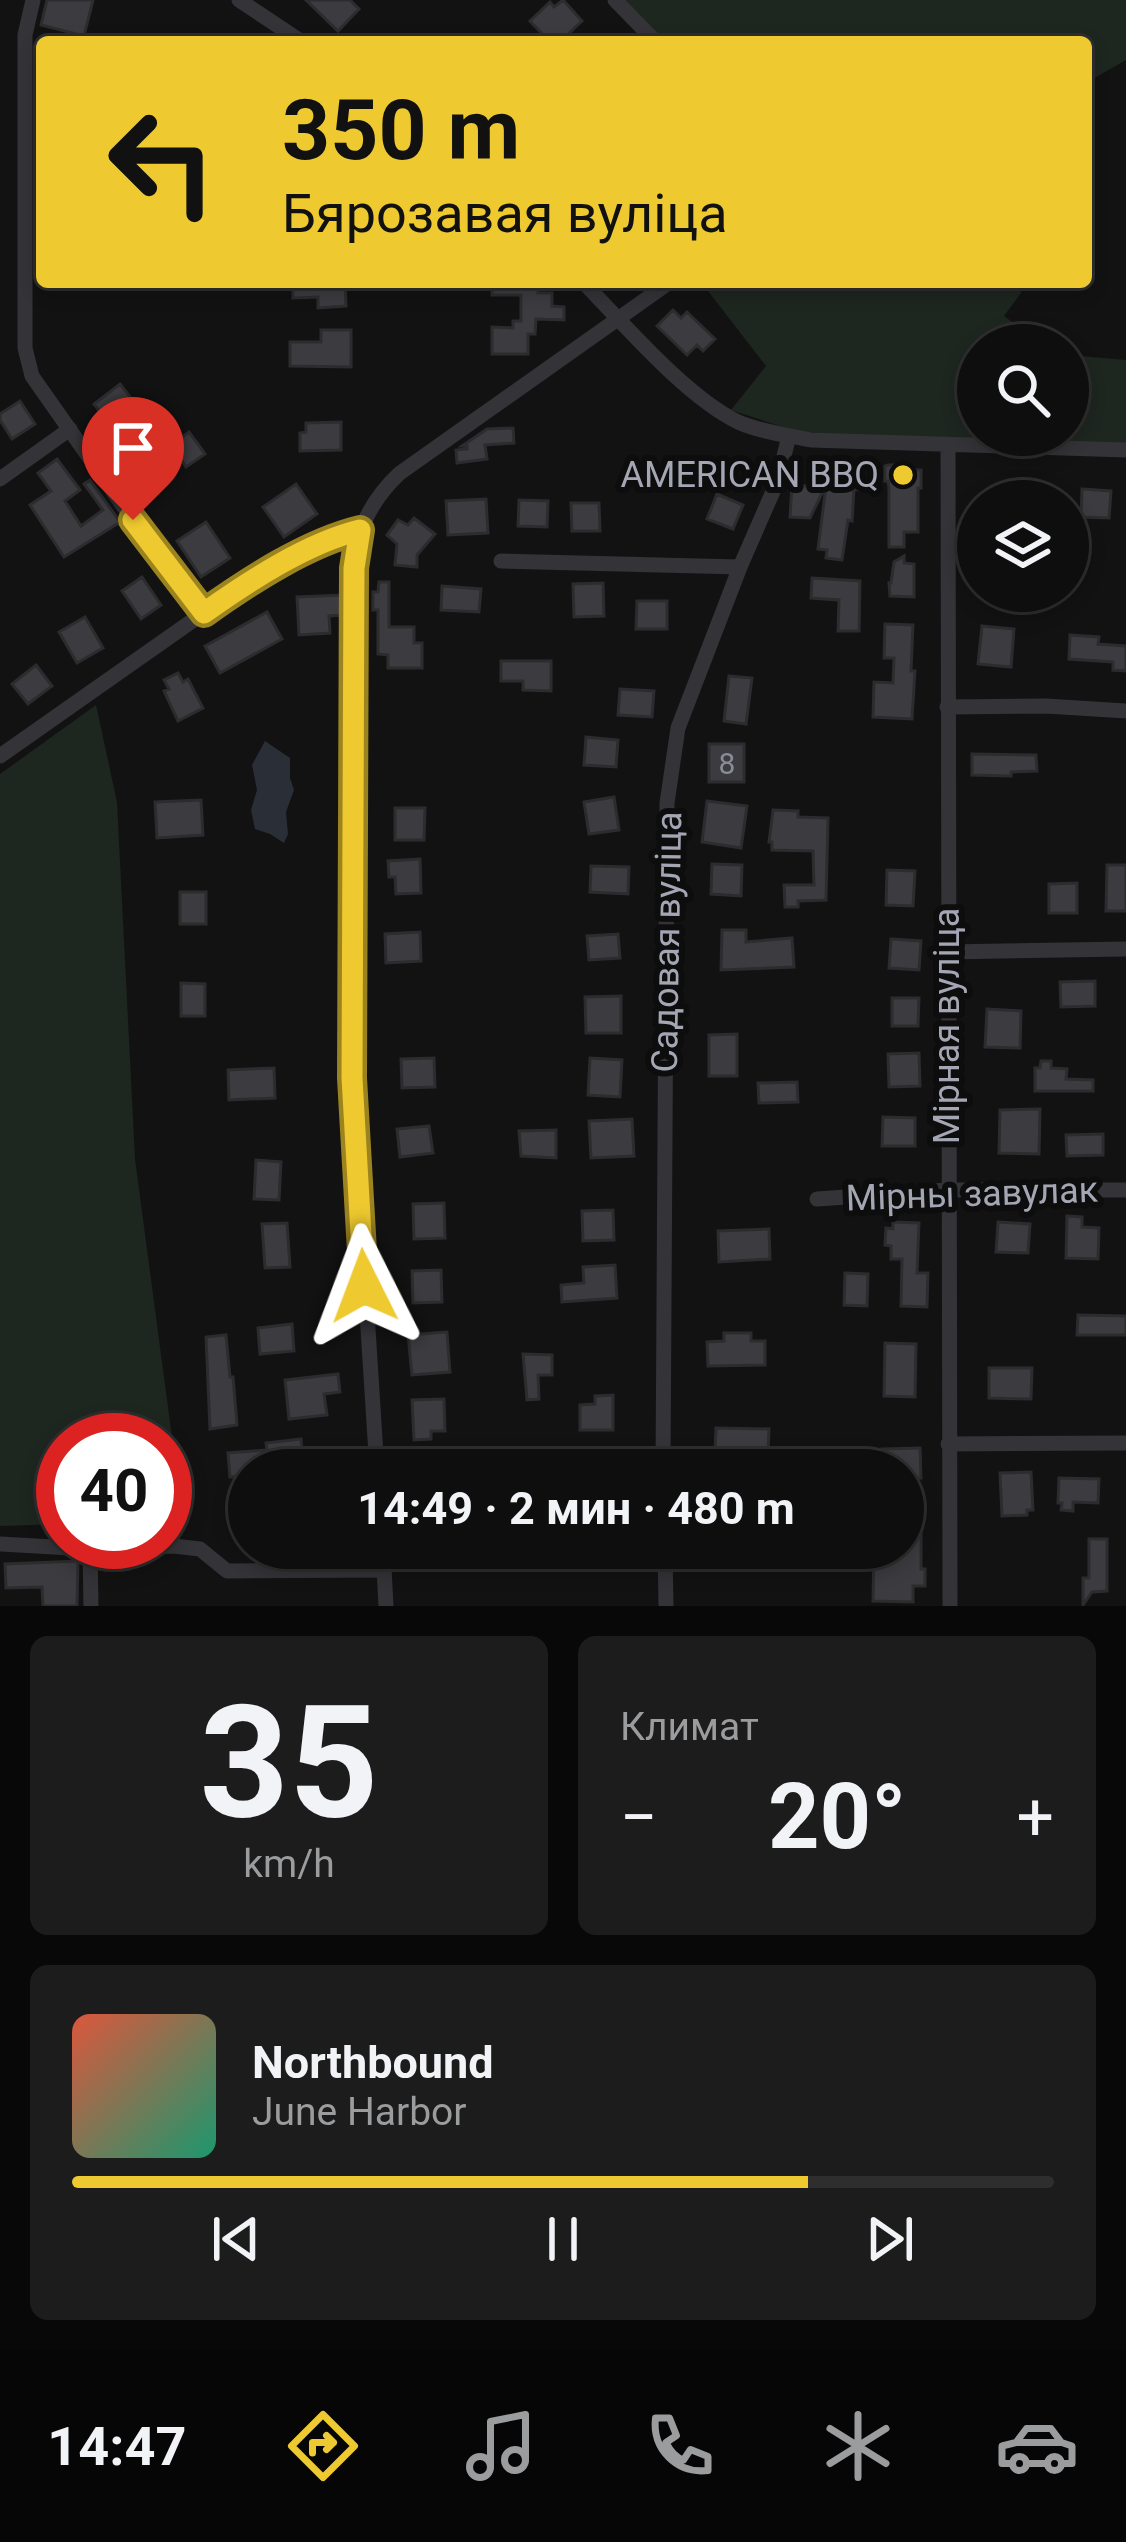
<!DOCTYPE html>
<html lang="ru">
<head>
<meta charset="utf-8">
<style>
	:root { --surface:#0e0e0e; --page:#1c1c1c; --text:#f1f3f6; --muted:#9b9c9e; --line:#2e2e2e; --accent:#eec92f }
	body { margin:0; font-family:Roboto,sans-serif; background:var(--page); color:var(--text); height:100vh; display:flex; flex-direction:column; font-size:45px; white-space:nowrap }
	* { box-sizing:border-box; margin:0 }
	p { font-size:39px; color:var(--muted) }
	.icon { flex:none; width:66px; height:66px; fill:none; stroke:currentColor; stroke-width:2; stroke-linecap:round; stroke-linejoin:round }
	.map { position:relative; height:1606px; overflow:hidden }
	.drawer { display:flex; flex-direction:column; gap:30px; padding:30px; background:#080808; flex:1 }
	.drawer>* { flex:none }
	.hud { position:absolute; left:36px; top:36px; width:1056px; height:252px; border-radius:12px; box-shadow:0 6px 18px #0003,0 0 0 3px var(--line); background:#eec92f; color:#111; overflow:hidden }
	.controls { position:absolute; left:957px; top:324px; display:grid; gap:24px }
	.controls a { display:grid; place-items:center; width:132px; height:132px; border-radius:50%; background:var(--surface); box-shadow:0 6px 18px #0003,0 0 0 3px var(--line); font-size:60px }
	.speed { position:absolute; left:36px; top:1413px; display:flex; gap:24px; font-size:60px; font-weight:700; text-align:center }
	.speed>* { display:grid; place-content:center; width:156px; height:156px; border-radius:50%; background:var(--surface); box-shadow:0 6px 18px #0003,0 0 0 3px var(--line); line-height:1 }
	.speed .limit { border:18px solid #d22; background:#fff; color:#111 }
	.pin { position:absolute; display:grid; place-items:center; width:102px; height:102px; color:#fff; margin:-123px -51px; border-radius:50% 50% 50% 0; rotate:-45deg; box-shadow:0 0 12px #0007 }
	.pin .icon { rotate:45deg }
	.me { position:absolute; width:132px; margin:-66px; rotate:357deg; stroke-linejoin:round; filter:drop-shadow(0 0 9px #0008) }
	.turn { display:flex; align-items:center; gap:42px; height:252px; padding:0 48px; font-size:54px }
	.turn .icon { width:156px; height:156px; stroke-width:2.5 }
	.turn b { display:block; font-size:84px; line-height:102px }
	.big { font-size:90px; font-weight:700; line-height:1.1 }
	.drawer .widget { flex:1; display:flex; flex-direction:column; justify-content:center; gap:18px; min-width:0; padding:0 42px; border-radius:18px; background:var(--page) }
	.drawer .dial { align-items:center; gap:0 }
	.dial b { font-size:156px; line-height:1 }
	.song { display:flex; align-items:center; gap:36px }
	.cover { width:144px; height:144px; border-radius:18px; background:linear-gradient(135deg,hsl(10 70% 55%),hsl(160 70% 35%)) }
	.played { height:12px; border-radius:6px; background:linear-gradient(90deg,var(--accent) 75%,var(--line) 75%) }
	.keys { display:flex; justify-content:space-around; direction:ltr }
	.heat { display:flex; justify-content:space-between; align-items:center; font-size:66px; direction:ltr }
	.drawer .tiles { flex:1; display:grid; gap:30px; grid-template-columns:1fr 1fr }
	.widget:last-child { grid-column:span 2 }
	.trip { position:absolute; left:228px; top:1449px; width:696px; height:120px; border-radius:60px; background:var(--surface); box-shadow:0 6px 18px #0003,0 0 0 3px var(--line); font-weight:700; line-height:120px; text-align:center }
	.menu { display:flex; height:192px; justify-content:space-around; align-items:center; background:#060606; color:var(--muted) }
	.menu .icon { width:84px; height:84px }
	.menu .on { color:var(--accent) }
	.menu b { font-size:54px; color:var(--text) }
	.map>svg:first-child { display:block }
	.green { fill:#1e2620 }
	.water { fill:#292e37 }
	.building { fill:#3c3c40; stroke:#2c2c2f; stroke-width:3 }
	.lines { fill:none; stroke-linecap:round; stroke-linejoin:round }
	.minor { stroke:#333338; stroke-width:15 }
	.route-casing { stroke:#9b831f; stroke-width:30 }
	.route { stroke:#eec92f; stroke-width:21 }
	.poi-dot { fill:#eec92f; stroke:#0d0d0e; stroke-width:4.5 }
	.labels { text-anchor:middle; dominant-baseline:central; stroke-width:12; stroke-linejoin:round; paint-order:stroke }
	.number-label { font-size:30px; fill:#8a8c97 }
	.poi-label { font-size:36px; fill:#a4a6b4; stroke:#0d0d0e; text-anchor:end }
	.street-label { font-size:36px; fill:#a4a6b4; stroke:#0d0d0e }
</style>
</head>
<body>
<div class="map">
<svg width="1126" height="1606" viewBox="0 0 1126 1606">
	<rect width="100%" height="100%" fill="#121213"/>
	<path class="green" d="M619,0H1126V60L1086,83V42H659Z
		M701,282H1018L1021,293L1004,316L1044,345H978V435H1068V355L1126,360V447L798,432L731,410L766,366Z
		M96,705L117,802L135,1159L183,1520H165V1440H63V1524L0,1526V774Z"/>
	<path class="water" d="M265,741L290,758V778L294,790L286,812L288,834L284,843L270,834L255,829L251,810L257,790L252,765Z"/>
	<path class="building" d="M47,0H93L84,36L41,25Z
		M306,0H350L359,9L338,31Z
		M563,0L582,21L565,37L546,38L530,21L550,2L554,7Z
		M293,282H345L346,306L318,308V297L293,298Z
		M492,282H539L538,293H552V306L564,307V320L536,319L535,334H528V354H492V327L513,328V321H521V295H492Z
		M673,310L681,318L687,312L715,339L703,351L697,345L687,355L657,326Z
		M321,330H351V367L290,366V342H321Z
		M120,384L144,415L118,436L94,404Z
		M20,401L35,424L12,439L0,420V414Z
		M341,422V450L300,451V433L306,432V423Z
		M513,428L514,443L485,445L487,459L457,463L456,450L467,449V446H462L487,429Z
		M189,432L205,454L186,467L181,459L142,490L127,470L137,462L132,455L150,442L159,453Z
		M57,459L80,490L65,501L81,526L103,510L84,484L90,480L120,522L64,557L30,505L51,491L38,473Z
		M888,465H909V470H921V488H918V532H904V547H889V488L888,481H885V466Z
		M828,471L859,473V490L854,489L852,521L848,520L842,560L826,558L827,550L818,549Z
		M296,484L317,514L284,537L263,507Z
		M792,485L825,487L810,518L790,517Z
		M1082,489L1111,491L1109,518L1081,517Z
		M717,494L743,505L733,529L707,519Z
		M486,499L488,533L448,535L446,501Z
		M519,500L548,501L547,527L518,526Z
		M571,503H599L600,531H572Z
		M414,518L435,534L417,555V567L395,565L397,544L387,535L398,520L408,525Z
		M206,522L230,558L201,577L177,541Z
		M904,556V563L914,564V597L890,596L889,583H891L894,562Z
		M142,577L161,605L141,619L122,591Z
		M812,578L860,581L859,631H838L839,600L811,598Z
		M379,582H389V627H414V643H422V668H388V655L378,654V610H373V592H378Z
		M603,583L604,616L574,617L573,584Z
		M442,586L481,589L479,612L441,610Z
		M343,595V615L329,616L330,633L299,635L297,597Z
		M637,601H667V629H636Z
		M267,612L282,639L220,673L205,646Z
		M85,617L103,648L77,663L59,632Z
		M885,624L913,625L911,671H915L912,719L873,717L874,682L893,683L894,658H884Z
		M982,626L1014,629L1011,667L978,664Z
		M1070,635L1099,637L1098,644L1126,646V671L1113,670V662L1069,659Z
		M501,661H551V691L523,690V681H501Z
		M36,665L52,686L28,704L12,684Z
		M178,673L183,682L188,679L203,708L178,721L164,691L169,689L164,680Z
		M729,676L752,678L746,724L724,721Z
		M620,689L654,691L652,717L618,715Z
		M586,737L618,740L616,767L584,765Z
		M709,744H744V782H709Z
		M972,754L1036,755L1037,771L1011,772V776L972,775Z
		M614,797L619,830L589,834L584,802Z
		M201,800L203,835L157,838L155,802Z
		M707,801L747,806L741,848L702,842Z
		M395,808H425L424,840H395Z
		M773,810L798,811V817L828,818L826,900L798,901V907H785L784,885H814L813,851L772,850V842H769Z
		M420,859L421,893L396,894L395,877H389L388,861Z
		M712,864L742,865L741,896L711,894Z
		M1107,865H1126V911H1106Z
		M591,866L629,867L628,894L590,892Z
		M887,870L915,871L913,906L886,905Z
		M1077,883V913H1049V884Z
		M180,892H206V924H180Z
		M722,930H746V942L792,938L794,967L721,970Z
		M420,932L421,961L386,963L385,934Z
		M618,934L620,958L589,960L587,936Z
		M891,939L921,941L919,970L889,968Z
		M1095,981V1006L1061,1007L1060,982Z
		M181,983L205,984V1016H181Z
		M621,996V1033H586L585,997Z
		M892,998H919L918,1026H892Z
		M987,1009L1021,1011L1020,1048L985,1047Z
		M737,1034V1076H709V1035Z
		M919,1053L920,1086L889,1087L888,1054Z
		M434,1058L435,1087L402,1088L401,1059Z
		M590,1058L622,1060L620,1097L588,1095Z
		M1041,1061H1051V1068L1067,1069L1066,1079L1093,1080V1091H1035V1068H1040Z
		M274,1068L275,1098L229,1100L228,1070Z
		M797,1082L798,1102L759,1103L758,1083Z
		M1040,1109L1039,1154L999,1153L1000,1110Z
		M883,1117L915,1118V1146H882Z
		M632,1119L634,1156L591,1158L589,1121Z
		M429,1126L433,1153L400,1157L397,1129Z
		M556,1130V1158L521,1156L519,1131Z
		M1103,1134V1155L1067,1156L1066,1135Z
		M256,1160L281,1162L279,1200L254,1199Z
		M444,1203L445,1238L414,1239L413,1204Z
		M613,1210L614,1240L583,1241L582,1211Z
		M1067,1216L1082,1217V1227L1099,1228L1098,1259L1066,1258Z
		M893,1222L919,1223L917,1273H928L927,1307L901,1306L902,1259H891V1246L885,1245L886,1228L893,1229Z
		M998,1222L1030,1224L1028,1253L996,1252Z
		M287,1223L290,1267L265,1268L262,1224Z
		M769,1229L770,1259L719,1262L718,1231Z
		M615,1265L617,1298L562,1302L561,1285L584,1283L583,1267Z
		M441,1270L442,1302L413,1303L412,1271Z
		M845,1273L868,1274L867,1306L844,1305Z
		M1078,1315L1126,1316V1335H1077Z
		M292,1324L294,1351L260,1354L258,1328Z
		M447,1332L450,1372L412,1375L408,1335Z
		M724,1333H751V1341H765V1365L708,1366L707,1342L724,1341Z
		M226,1335L230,1377H233L237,1425L210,1429L206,1337Z
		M885,1343L916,1344L915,1397L884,1396Z
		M523,1354L552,1355V1375H538L539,1399L527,1400Z
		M989,1368H1032L1031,1399L989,1398Z
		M338,1374L340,1392L324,1394L327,1415L289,1419L285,1380Z
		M613,1395V1430H580V1405L595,1404V1396Z
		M444,1399L445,1431H431V1439L414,1440L412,1400Z
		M716,1428L769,1429L768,1453L715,1451Z
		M301,1439L302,1454L341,1453V1470H249V1475L230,1477L228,1453L267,1450L266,1443Z
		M920,1448L921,1478L903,1479V1470H882V1449Z
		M1031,1472L1033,1510H1027V1515L1002,1516L1000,1473Z
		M1059,1478L1099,1479L1098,1503L1073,1502V1511L1061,1510L1062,1503H1058Z
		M903,1512H921V1569H925V1586H913V1602L873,1601L874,1548H903Z
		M1089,1539H1107V1591L1092,1592L1083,1605V1578H1089Z
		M78,1561L77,1606H43L42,1587L6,1588L5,1564Z"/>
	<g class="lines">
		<path class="minor" d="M33,0L25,35V348L32,376L133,520L204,613
			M239,0L302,42
			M615,0L656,42
			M583,282C624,324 686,397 738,422C761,432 787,435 811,440L1126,450
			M948,446L950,1606
			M0,479L70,429
			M501,561L740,567
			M947,707L1046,706L1126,711
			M0,756L239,588L335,536L360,530
			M947,952L1126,949
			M817,1199L948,1190H1126
			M948,1444L1126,1443
			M377,1470L352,1078L356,545C364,516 378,493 400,473L670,282
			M663,1470L667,803L678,728L740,567L778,480L789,436
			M0,1544L90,1549
			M383,1548L386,1606
			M665,1548L666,1606
			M91,1606L90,1549L174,1546L200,1549L227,1571L384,1570"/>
	</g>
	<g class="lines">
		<defs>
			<path id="route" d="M133,520L204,613C249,581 307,543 360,530L354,568L352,1078L364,1286"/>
		</defs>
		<use href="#route" class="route-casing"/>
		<use href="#route" class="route"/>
	</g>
	<circle class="poi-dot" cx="903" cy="475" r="12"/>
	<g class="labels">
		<g class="number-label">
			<text x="727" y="763">8</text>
		</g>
		<g class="poi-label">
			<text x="879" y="475">AMERICAN BBQ</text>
		</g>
		<g class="street-label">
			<text transform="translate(667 942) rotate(-89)">Садовая вуліца</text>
			<text transform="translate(947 1026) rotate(-90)">Мірная вуліца</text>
			<text transform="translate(972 1194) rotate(-2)">Мірны завулак</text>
		</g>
	</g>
</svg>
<div class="controls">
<a><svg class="icon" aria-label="search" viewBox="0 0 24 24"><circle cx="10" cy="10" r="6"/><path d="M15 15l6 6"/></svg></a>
<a><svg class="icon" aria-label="layers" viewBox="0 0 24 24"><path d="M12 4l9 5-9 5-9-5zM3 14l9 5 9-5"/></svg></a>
</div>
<div class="speed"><div class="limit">40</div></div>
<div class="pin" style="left:133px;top:520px;background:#d93025"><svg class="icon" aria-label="arrive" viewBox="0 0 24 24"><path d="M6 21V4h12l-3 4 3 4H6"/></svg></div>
<svg class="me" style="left:364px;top:1286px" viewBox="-20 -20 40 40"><path d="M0-17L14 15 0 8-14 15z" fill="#eec92f" stroke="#fff" stroke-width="4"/></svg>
<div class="trip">14:49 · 2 мин · 480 m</div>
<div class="hud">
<div class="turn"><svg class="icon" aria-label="left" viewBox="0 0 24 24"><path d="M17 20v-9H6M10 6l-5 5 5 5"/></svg><div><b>350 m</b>Бярозавая вуліца</div></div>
</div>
</div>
<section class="drawer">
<div class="tiles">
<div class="widget dial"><b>35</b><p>km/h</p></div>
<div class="widget"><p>Климат</p>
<div class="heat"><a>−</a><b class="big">20°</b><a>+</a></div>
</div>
<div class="widget">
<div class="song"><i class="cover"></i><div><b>Northbound</b><p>June Harbor</p></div></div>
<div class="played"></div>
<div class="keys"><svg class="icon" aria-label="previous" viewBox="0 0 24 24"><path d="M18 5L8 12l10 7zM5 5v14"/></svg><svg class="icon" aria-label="pause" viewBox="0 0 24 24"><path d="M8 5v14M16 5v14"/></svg><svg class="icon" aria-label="next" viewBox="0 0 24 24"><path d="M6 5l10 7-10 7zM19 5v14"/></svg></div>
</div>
</div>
</section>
<nav class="menu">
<b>14:47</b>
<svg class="icon on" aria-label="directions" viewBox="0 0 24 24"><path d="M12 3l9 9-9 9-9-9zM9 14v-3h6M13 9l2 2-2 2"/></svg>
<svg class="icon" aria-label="music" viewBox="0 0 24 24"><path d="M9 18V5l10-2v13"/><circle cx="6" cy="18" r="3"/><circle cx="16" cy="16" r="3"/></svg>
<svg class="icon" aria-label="phone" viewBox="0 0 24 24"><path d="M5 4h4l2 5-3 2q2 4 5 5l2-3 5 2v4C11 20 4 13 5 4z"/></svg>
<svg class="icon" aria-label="climate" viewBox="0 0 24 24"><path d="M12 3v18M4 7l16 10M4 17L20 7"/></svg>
<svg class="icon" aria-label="car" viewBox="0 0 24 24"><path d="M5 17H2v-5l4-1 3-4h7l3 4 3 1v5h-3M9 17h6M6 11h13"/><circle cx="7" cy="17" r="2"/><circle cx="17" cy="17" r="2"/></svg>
</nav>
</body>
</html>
